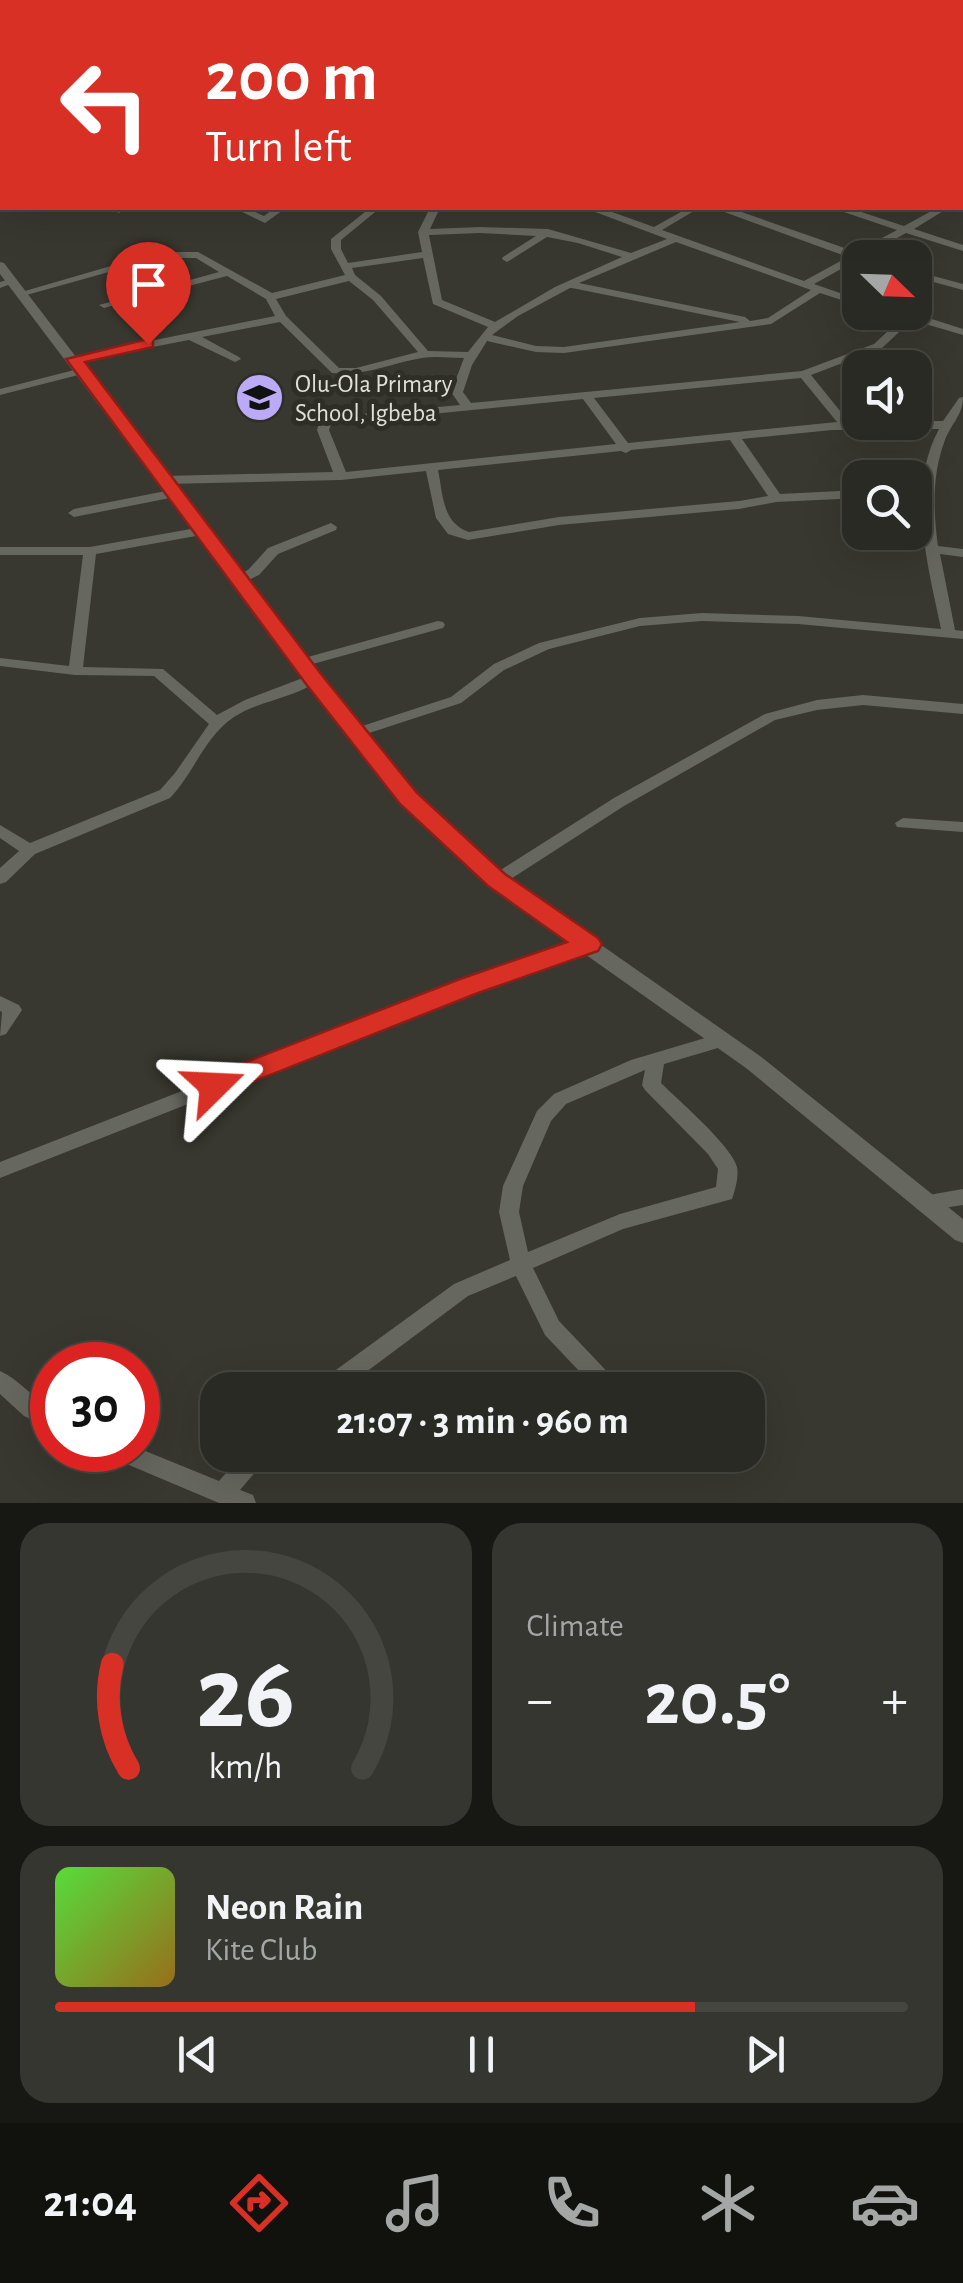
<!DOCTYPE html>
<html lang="en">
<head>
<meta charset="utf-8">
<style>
	:root { --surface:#2a2a24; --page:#363631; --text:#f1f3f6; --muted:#a5a7a6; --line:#464641; --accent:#d93025 }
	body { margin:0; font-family:"Alegreya Sans",sans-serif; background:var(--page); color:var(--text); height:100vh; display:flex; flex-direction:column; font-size:38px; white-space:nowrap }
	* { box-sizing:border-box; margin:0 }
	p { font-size:32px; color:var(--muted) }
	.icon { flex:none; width:55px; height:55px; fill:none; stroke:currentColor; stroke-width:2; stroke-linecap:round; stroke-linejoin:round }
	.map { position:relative; height:1503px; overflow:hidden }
	.sheet { display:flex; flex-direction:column; gap:20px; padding:20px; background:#171714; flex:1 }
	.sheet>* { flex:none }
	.top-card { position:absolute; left:0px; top:0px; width:965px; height:210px; box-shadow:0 10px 40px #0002,0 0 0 2px var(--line); background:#d93025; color:#fff; overflow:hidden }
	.needle { width:65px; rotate:113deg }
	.tools { position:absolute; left:842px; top:240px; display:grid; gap:20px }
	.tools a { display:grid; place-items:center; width:90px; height:90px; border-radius:20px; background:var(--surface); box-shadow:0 10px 40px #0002,0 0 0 2px var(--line); font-size:50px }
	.speed { position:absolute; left:30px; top:1342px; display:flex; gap:20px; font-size:50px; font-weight:700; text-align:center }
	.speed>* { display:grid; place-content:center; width:130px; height:130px; border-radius:50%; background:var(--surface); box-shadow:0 10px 40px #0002,0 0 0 2px var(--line); line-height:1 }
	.speed .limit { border:15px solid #d22; background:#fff; color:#111 }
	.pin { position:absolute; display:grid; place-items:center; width:85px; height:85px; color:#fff; margin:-102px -42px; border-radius:50% 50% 50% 0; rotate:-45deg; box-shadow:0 0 10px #0007 }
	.pin .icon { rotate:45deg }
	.me { position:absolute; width:110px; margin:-55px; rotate:69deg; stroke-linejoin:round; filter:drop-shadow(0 0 8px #0008) }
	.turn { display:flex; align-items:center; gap:35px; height:210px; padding:0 40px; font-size:45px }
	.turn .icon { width:130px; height:130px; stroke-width:2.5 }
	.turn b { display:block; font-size:70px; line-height:85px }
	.big { font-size:75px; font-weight:700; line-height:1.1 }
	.sheet .card { flex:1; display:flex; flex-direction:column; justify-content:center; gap:15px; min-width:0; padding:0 35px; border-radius:30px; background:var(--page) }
	.sheet .dial { align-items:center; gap:0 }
	.dial svg { height:260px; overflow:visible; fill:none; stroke:var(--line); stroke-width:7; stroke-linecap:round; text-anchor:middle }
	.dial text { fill:var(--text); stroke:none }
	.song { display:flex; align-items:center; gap:30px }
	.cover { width:120px; height:120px; border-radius:15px; background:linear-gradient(135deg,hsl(110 70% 55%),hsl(40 70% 35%)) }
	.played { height:10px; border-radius:5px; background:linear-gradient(90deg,var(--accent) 75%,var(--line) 75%) }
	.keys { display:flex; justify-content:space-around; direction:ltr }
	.heat { display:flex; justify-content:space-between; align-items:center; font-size:55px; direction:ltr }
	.sheet .tiles { flex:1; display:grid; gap:20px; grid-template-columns:1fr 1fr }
	.card:last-child { grid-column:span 2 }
	.trip { position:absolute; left:200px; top:1372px; width:565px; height:100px; border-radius:30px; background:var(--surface); box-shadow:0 10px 40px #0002,0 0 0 2px var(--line); font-weight:700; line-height:100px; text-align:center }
	.menu { display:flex; height:160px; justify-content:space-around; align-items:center; background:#11110e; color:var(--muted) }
	.menu .icon { width:70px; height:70px }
	.menu .on { color:var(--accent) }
	.menu b { font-size:45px; color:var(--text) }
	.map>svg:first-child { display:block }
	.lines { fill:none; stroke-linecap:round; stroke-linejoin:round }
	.minor { fill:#66675e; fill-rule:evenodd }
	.tertiary { fill:#66675e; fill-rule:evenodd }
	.route { fill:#d93025; stroke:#8d1f18; stroke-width:2.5 }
	.labels { text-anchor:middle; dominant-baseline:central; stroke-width:10; stroke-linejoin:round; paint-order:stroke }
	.far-poi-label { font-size:25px; fill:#e0e0db; stroke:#2e2e26; text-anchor:start }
</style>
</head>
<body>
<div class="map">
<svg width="963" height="1503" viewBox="0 0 963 1503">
	<rect width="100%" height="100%" fill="#383830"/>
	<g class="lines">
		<path class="minor" d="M0,0H10L0,4Z
			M657,0H665L666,2H658Z
			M736,0H744V2H736Z
			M962,20H963V24H962Z
			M0,29H2V35H0Z
			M962,58H963V62H962Z
			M962,77H963V83H962Z
			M0,109H2V115H0Z
			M962,124H963V130H962Z
			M962,158H963V164H962Z
			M2,187V193L0,194V188Z
			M962,204L963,210L959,209L957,208H962Z
			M110,208H122L124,210L119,213Z
			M234,208H246L264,216L275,208H286L265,223Z
			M370,208H380L341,240V249L348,263L422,252L418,232L430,208H440L430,229L480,227L548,229L631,253L667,239L590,210L588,208H601L654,227L688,208H699L662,230L804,281L848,257L719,210L717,208H730L856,252L897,230L838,210L836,208H849L904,226L937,208H948L914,229L963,245V251L906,233L814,284L860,300V306L820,293L771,324L564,353L536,352L487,341L472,365L463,392L471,403L802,371L874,344L903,317L892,312H910L963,329V335L912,320L882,348L811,375L849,422L943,421L959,398L963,397C963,415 951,424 945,440C932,474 933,511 938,546L963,549V557L940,554L955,630L963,631V639L798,624L702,621L640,626L549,649L504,670L461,703L360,736H350L348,733L350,730L451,697L494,664L539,643L640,618L702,613L798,616L941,629C928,565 906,490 939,429L832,430L742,439L780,494L860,490V498L776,502L739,509L559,525L468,540L448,534L436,518L426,471L341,480L165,484L159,480L165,476L333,472L317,430L320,420L329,417L460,405L451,392L464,358C450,358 435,356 422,358C391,363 363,377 332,373L280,322L202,337L239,357L241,359L235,362L189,340L74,362L70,361V357L275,316L266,299L227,276L104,308L99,305L219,272L196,258H159L23,296L18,293L159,252H198L272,293L345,275L331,249V239ZM480,233L536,236L503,257L502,259L507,262L547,237L578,243L622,257L555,287L495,322L442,300L429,235ZM676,242L811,290L768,318L750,321L745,317L579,283ZM423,258L433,304L488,327L468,352L428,351L381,296L355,275L352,268ZM349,281L373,300L418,352L356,368H339L286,316L276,299ZM570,288H572L740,322L564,347L536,346L492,335L518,316ZM801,378L837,422L628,443L594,398ZM583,399L616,444L346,472L329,430L331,424ZM730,440L768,496L739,501L559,517L469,532C442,523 443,494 438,470L621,451L626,453L631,450Z
			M915,271L963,284V290L915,277Z
			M7,280L16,282L0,288V282Z
			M82,368L88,371L86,373L0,395V389Z
			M176,489L182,493L180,496L74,517L68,513L74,509Z
			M331,523L337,527L336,530L278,554L259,575L240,584L233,580L249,569L268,548Z
			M202,527L207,528L208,531L207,534L96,554L83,667L163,669L217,715L245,700L308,676L313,675L320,679C297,698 260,700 234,717C205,736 194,773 170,798L35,854L6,882L0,884V868L19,851L0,838V825L30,843L160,790L175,773L209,724L154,676L75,675L0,666V658L69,666L83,555H0V547H90Z
			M438,621L443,622L445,625L443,628L302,667L295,663L297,660Z
			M863,695L963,704V714L863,705L817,710L775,720L624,806L503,884H491L489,880L491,876L614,798L765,714L817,700Z
			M903,818L963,822V832L897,827L895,823Z
			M589,939L595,941L597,945L595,949L475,991L0,1178V1162L463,981Z
			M0,996L19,1005L22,1010L6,1034L0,1036L2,1012L0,1011Z
			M722,1033L728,1035L731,1040L728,1045L664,1064L661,1083C678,1100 732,1146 737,1167C739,1176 735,1191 732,1199L623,1229L533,1268L559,1321L618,1383L622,1390H597L545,1335L516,1276L468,1296L342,1390H314L318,1383L454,1284L510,1260L499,1212L503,1186L537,1111L554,1094L631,1060ZM645,1070L642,1085L645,1090L708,1154L718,1169L716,1187L620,1214L528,1252L519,1212L523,1186L551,1121L566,1104Z
			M963,1189V1205L924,1211L917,1209L914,1203L917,1197Z
			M0,1371C20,1380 33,1399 52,1408V1429L24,1416L0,1394Z
			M138,1448L219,1481L242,1455H267L264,1462L240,1490L253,1495L256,1503H219L110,1457L107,1450H138Z"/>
		<path class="tertiary" d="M0,262L4,263L361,729L438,818L514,884L760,1056L963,1219V1243L955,1240L746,1068L500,894L426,826L349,737L0,274Z"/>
	</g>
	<path class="route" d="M148,339L153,340V347L85,362L321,674L417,793L505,874L598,938L602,944L598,951L478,993L214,1097L205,1094L201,1086L205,1078L460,979L567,942L488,886L400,804L306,684L66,359Z"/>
	<defs>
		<symbol id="school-disc" viewBox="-11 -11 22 22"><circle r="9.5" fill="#bbaaf6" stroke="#2e2e26"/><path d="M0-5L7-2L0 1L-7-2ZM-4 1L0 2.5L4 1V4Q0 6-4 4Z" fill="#111"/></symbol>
	</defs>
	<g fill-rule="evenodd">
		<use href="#school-disc" x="232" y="370" width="55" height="55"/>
	</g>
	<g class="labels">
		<g class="far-poi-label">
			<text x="295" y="384">Olu-Ola Primary<tspan x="295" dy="29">School, Igbeba</tspan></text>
		</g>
	</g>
</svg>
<div class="tools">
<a><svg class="needle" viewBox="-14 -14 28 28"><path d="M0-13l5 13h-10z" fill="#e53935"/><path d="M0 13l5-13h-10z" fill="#a5a7a6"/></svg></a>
<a><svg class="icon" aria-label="sound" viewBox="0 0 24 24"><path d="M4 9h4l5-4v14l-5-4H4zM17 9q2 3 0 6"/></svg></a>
<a><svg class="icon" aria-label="search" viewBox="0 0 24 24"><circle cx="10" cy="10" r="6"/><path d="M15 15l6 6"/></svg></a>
</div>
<div class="speed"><div class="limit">30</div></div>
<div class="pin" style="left:148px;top:344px;background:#d93025"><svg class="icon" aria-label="arrive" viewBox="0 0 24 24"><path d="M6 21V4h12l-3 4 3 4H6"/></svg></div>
<svg class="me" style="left:214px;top:1086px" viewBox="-20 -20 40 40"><path d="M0-17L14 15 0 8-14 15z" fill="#d93025" stroke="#fff" stroke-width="4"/></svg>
<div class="trip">21:07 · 3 min · 960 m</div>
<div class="top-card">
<div class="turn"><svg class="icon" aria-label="left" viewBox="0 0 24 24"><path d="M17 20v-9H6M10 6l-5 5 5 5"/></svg><div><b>200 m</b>Turn left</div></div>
</div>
</div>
<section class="sheet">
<div class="tiles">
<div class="card dial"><svg viewBox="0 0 100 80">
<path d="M14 69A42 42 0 1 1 86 69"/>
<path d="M14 69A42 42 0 0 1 9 37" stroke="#d93025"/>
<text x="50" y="56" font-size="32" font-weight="700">26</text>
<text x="50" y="72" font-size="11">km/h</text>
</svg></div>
<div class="card"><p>Climate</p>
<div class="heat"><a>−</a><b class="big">20.5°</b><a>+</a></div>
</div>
<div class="card">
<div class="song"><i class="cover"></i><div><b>Neon Rain</b><p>Kite Club</p></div></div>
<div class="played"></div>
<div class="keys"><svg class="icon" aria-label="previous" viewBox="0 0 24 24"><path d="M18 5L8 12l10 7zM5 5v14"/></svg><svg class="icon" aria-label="pause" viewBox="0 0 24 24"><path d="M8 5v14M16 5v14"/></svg><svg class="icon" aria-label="next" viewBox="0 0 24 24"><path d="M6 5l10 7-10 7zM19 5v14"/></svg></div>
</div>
</div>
</section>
<nav class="menu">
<b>21:04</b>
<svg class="icon on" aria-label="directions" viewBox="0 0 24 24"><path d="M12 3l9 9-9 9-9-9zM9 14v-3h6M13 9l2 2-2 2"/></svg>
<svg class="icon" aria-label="music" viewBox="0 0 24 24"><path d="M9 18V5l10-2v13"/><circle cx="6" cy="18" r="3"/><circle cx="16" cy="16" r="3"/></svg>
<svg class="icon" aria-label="phone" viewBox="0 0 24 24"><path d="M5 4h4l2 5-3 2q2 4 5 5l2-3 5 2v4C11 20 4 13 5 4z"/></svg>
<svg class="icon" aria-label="climate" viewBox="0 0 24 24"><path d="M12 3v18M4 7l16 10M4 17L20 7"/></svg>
<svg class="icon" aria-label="car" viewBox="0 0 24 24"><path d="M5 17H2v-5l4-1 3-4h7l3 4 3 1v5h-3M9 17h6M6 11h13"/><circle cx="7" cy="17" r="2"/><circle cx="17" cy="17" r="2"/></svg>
</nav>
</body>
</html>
